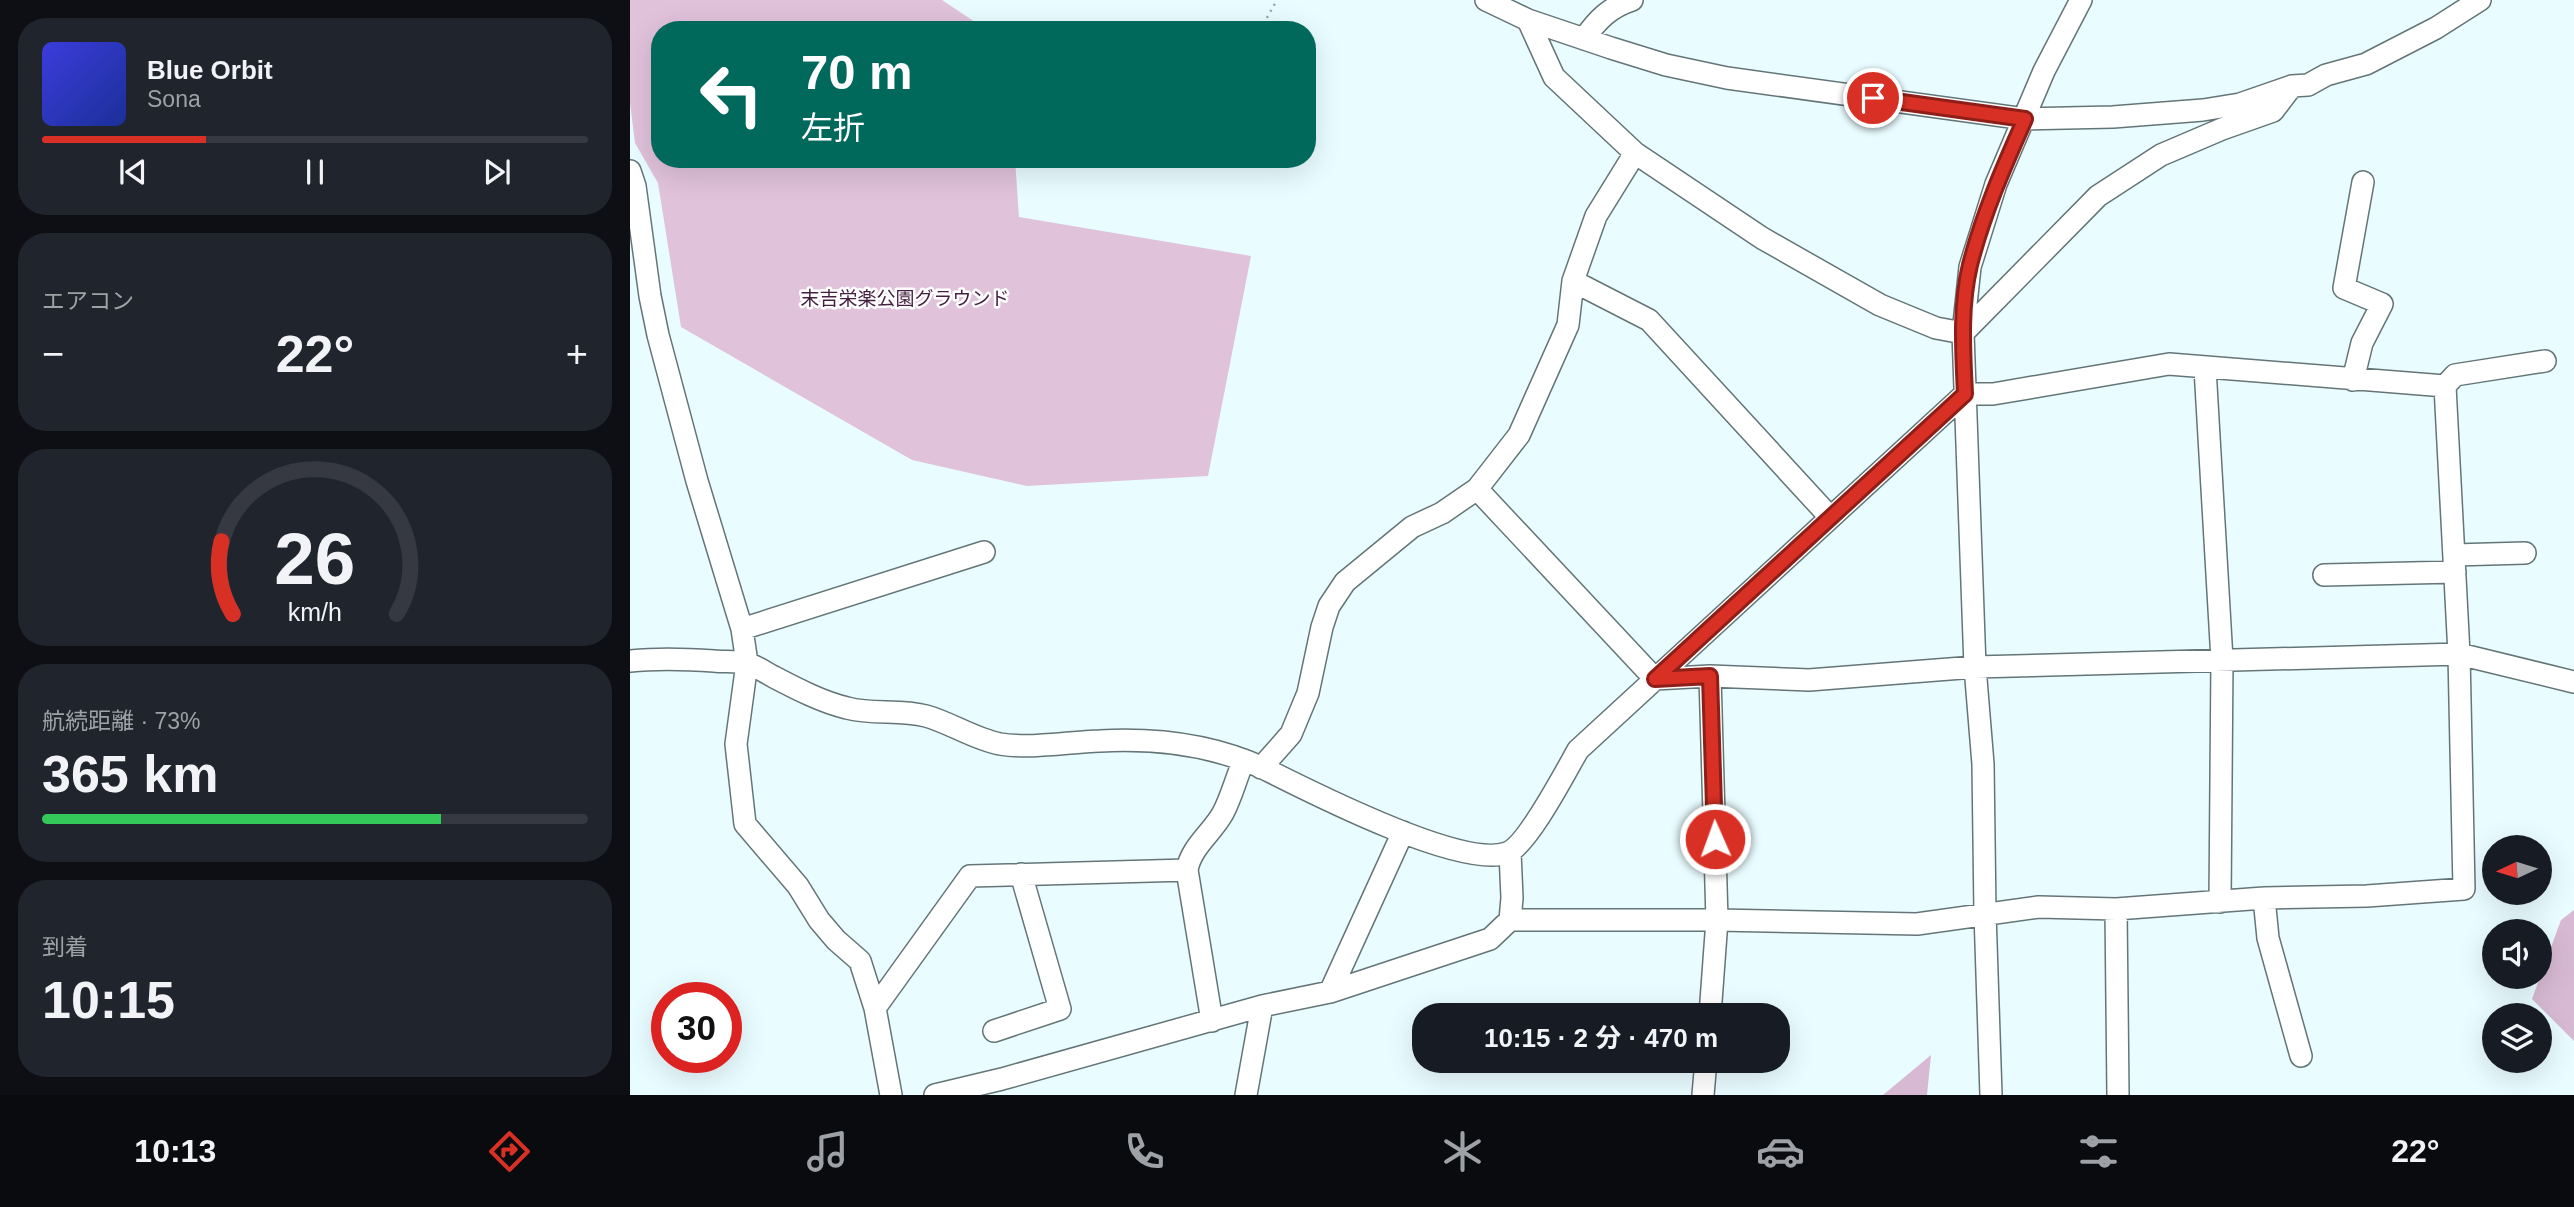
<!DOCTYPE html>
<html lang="ja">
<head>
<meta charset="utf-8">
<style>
	:root { --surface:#171b24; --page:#20242c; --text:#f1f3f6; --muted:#9ea1a6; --line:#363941; --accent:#d93025 }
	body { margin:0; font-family:Helvetica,"Noto Sans JP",sans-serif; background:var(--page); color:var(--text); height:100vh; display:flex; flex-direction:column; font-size:26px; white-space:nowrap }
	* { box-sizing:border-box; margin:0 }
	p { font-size:23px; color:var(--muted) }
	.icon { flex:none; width:38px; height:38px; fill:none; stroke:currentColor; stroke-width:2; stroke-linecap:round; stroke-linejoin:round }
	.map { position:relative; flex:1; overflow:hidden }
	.side { display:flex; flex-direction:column; gap:18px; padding:18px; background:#0d0f14; width:630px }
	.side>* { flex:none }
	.top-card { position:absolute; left:21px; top:21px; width:665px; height:147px; border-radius:28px; box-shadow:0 7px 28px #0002; background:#00695c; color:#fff; overflow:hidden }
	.needle { width:46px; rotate:266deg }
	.fabs { position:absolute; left:1852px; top:835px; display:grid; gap:14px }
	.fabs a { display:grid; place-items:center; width:70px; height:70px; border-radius:50%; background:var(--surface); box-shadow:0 7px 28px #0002; font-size:35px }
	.speed { position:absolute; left:21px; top:982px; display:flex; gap:14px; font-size:35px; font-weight:700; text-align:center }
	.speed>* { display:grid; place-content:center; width:91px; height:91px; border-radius:50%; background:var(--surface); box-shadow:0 7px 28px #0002; line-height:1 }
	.speed .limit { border:10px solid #d22; background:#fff; color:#111 }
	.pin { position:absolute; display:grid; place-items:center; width:60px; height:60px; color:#fff; margin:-30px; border:4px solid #fff; border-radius:50%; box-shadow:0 2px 7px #0007 }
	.me { position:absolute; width:77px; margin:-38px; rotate:358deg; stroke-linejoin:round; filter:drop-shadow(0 0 5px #0008) }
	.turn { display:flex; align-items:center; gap:24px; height:147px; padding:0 35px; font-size:32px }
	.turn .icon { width:91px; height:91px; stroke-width:2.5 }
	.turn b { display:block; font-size:49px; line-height:60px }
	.big { font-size:52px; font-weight:700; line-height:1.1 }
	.side .card { flex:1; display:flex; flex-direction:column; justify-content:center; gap:10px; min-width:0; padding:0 24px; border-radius:28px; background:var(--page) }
	.side .dial { align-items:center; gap:0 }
	.dial svg { height:182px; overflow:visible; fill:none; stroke:var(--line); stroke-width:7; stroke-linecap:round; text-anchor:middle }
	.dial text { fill:var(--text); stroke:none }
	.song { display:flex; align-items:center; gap:21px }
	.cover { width:84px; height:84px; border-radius:10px; background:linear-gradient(135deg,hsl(240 70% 55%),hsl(230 70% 35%)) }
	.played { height:7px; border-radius:4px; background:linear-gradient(90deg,var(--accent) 30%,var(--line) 30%) }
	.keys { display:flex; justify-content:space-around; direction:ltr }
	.heat { display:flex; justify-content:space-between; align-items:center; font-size:38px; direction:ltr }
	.charge { height:10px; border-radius:5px; background:linear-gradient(90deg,#34c759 73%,var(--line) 0) }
	.trip { position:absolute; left:782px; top:1003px; width:378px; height:70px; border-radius:28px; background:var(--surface); box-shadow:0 7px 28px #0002; font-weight:700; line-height:70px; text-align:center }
	.menu { display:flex; height:112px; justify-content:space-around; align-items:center; background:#090b0e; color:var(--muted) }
	.menu .icon { width:49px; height:49px }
	.menu .current { color:var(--accent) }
	.menu b { font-size:32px; color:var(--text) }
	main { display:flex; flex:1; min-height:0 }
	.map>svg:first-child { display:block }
	.green { fill:#e0c2db }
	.forest { fill:#d7b9d3 }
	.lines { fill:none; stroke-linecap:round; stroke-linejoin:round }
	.minor-casing { stroke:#647577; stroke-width:24 }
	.path { stroke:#99a6a9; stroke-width:2.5; stroke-dasharray:2 5; stroke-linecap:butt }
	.minor { stroke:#fff; stroke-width:21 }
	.route-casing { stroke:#8d1f18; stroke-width:18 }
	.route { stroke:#d93025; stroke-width:12 }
	.labels { text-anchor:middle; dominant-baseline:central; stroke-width:5; stroke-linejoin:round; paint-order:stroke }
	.park-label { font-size:19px; fill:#451f41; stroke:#fff }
</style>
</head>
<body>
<main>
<section class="side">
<div class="card">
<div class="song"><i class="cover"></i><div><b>Blue Orbit</b><p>Sona</p></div></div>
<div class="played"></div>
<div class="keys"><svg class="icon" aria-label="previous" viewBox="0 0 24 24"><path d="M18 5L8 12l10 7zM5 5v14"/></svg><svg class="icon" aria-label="pause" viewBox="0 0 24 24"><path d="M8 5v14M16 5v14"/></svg><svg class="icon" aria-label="next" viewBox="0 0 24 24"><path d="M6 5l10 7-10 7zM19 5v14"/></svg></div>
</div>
<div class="card"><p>エアコン</p>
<div class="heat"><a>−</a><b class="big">22°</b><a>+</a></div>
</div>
<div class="card dial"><svg viewBox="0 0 100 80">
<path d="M14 69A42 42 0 1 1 86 69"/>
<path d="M14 69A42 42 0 0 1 9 37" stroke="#d93025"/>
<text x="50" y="56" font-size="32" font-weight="700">26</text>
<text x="50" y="72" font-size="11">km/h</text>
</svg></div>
<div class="card"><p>航続距離 · 73%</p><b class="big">365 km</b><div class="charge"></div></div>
<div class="card"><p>到着</p><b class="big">10:15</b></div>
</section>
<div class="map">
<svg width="1944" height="1095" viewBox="0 0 1944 1095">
	<rect width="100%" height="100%" fill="#e9fcff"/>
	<path class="green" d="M0,0H312L357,30H30V159H385L389,217L621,256L578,476L397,486L282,460L51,327L28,183L5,143L0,103Z"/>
	<path class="forest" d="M1944,910V1041L1902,999L1931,920Z
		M1301,1055L1297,1095H1253Z"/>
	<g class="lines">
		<defs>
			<path id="minor" d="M856,0L898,20L981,48L1036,65L1097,78L1395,119L1483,117L1573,110L1610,104L1662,86L1678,85L1696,75L1736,64L1806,28L1850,0
				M898,20L924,77L1005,153L1132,238L1250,305L1306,328L1333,333
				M954,39C967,20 980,7 1002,0
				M0,171L5,186L20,296L28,335L67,481L112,629L117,663L106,744L115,824L168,886L189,920L206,940L230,961L245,1008L261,1095
				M943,281L1019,320L1200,517
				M1333,333L1468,196L1531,155L1592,129L1643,111L1662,86
				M1575,368L1592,660L1590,902
				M1723,380L1732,343L1752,304L1714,288L1733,182
				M1815,386L1825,375L1915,361
				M847,489L1025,679L1080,676L1179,680L1345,667L1829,654L1944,682
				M1824,555L1895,553
				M1694,575L1825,572
				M112,629L354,552
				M0,661C29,658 55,659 84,661C94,662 106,661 116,663C125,665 136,673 144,677C167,689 192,702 217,708C243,715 270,709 296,716C321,723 344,739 370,744C403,749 437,742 470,741C527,738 584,745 635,769C681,792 831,869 877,853C897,846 936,771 948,750L1335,394H1363L1539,364L1815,386L1829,654L1834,889L1737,896L1634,898L1486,909L1409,907L1287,924L1087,920H880
				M1080,676L1087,920L1080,1015
				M631,768L661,734L678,693L692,627L699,606L715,582L782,527L812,513L847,489L889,435L938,325L943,281L966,216L1005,153
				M1634,898L1638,938L1671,1056
				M1486,909L1488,1095
				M700,992L773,832
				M245,1008L340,876L557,870
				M582,1021L557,870C561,847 582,833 593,813C602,796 606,778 614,760
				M364,1031L430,1009L391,874
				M305,1095L372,1079L632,1006L700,992L860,939L880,920L882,898L880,852
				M616,1095L632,1006
				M1073,1095L1076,1060
				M1361,1095L1355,913L1353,764L1345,667L1333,333L1340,267L1366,184L1414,71L1451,0"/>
		</defs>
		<use href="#minor" class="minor-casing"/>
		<path class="path" d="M630,30L647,0"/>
		<use href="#minor" class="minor"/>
	</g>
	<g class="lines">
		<defs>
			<path id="route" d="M1085,839L1080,676L1025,679L1335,394C1333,351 1330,306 1340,265C1353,214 1374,166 1395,119L1243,98"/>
		</defs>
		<use href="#route" class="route-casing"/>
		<use href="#route" class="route"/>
	</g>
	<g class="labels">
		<g class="park-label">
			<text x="275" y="298">末吉栄楽公園グラウンド</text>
		</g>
	</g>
</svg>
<div class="fabs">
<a><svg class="needle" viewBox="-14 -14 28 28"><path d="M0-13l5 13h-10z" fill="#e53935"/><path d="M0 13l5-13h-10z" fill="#9ea1a6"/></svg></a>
<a><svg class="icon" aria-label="sound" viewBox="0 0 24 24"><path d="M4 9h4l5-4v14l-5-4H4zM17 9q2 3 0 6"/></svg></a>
<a><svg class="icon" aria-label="layers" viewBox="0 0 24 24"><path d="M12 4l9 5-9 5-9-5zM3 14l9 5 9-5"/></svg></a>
</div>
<div class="speed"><div class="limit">30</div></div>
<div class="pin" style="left:1243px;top:98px;background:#d93025"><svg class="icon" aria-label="arrive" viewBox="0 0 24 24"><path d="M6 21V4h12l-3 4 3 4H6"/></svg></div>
<svg class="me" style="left:1085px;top:839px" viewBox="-20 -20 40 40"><circle r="17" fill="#d93025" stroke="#fff" stroke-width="3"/><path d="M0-11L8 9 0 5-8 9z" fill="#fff"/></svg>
<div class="trip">10:15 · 2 分 · 470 m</div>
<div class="top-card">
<div class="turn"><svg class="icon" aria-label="left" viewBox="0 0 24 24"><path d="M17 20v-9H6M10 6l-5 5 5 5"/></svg><div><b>70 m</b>左折</div></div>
</div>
</div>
</main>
<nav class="menu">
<b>10:13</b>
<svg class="icon current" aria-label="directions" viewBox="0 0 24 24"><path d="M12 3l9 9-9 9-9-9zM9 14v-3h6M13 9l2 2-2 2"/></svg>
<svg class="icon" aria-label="music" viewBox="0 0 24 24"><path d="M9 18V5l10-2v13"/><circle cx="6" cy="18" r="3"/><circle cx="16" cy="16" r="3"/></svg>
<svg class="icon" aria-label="phone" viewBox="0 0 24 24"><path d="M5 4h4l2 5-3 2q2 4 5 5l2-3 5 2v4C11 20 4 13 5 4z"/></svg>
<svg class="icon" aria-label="climate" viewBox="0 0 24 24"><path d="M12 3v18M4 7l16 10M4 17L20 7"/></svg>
<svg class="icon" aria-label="car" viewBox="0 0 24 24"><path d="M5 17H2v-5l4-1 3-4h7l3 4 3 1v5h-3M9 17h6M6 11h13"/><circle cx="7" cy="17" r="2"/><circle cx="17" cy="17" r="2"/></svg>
<svg class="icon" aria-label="filters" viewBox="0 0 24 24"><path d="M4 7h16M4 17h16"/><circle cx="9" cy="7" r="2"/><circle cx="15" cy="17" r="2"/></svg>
<b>22°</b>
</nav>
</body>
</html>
